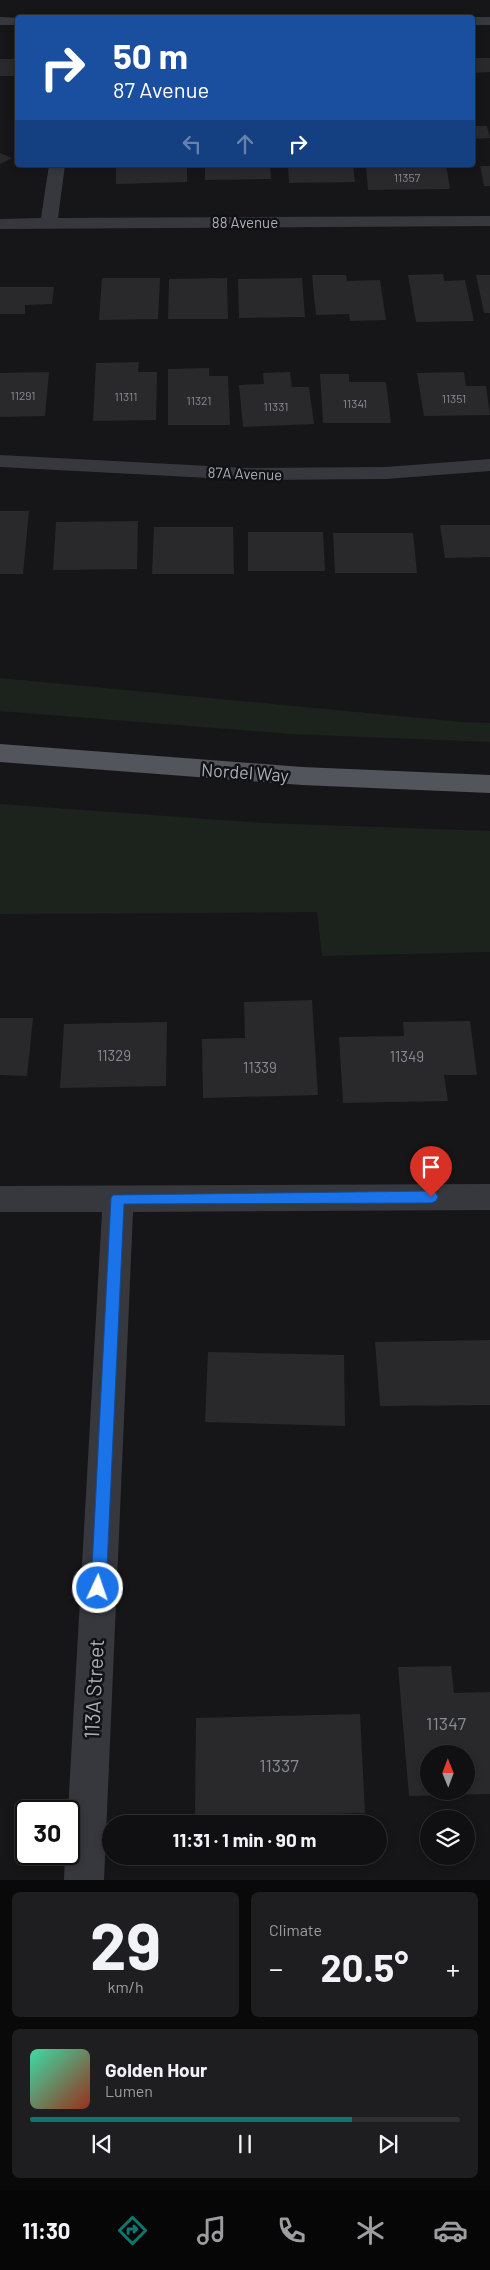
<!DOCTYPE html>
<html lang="en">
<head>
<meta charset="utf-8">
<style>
	:root { --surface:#101012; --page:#1e1e20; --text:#f1f3f6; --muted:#9c9d9f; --line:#303032; --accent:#0f766e }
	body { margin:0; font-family:Barlow,sans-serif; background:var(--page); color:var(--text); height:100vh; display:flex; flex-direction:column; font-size:19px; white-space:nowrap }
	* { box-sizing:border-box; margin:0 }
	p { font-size:16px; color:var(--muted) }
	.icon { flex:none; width:28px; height:28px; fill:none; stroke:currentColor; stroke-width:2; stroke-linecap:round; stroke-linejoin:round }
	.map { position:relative; height:1880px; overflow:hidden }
	.details { display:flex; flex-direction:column; gap:12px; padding:12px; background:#09090a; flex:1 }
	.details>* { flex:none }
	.hud { position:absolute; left:15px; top:15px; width:460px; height:152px; border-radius:5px; box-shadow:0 2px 8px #0003,0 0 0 1px var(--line); background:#1a4fa0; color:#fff; overflow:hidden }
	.needle { width:32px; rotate:359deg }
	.buttons { position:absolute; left:420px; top:1745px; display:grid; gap:10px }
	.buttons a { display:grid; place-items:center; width:55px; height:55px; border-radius:50%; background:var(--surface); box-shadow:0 2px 8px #0003,0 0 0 1px var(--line); font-size:25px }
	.speed { position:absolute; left:15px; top:1800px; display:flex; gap:10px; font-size:25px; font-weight:700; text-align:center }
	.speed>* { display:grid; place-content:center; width:65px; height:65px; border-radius:50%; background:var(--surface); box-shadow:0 2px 8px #0003,0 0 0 1px var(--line); line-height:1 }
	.speed .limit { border:2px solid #111; border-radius:8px; background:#fff; color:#111 }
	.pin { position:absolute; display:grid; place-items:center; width:42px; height:42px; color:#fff; margin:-51px -21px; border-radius:50% 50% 50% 0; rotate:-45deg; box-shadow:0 0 5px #0007 }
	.pin .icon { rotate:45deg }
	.me { position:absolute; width:55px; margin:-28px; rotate:3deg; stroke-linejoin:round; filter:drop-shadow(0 0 4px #0008) }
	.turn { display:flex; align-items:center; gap:18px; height:105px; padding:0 15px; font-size:22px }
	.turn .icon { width:65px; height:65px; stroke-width:2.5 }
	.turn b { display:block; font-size:35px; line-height:42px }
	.lanes { display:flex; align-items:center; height:48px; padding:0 15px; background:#0003; justify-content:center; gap:25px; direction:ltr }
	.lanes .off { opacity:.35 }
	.big { font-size:38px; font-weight:700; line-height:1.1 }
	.details .widget { flex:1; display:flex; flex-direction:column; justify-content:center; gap:8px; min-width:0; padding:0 18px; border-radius:8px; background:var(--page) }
	.details .dial { align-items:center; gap:0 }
	.dial b { font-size:65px; line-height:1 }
	.song { display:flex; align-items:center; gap:15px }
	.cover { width:60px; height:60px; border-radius:8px; background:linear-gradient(135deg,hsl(160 70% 55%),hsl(10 70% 35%)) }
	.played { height:5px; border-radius:2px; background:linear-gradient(90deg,var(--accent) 75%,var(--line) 75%) }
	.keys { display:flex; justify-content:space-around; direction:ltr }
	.heat { display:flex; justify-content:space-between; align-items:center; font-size:28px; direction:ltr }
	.details .tiles { flex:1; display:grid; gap:12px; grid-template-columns:1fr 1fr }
	.widget:last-child { grid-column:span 2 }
	.trip { position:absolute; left:102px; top:1815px; width:285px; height:50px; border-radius:25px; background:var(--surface); box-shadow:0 2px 8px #0003,0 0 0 1px var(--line); font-weight:700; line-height:50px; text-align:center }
	.menu { display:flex; height:80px; justify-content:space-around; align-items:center; background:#060607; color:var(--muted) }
	.menu .icon { width:35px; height:35px }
	.menu .active { color:var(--accent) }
	.menu b { font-size:22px; color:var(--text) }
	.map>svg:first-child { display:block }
	.green { fill:#1c231d }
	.building { fill:#29292c; fill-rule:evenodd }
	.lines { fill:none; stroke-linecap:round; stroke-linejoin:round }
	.minor { fill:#37383d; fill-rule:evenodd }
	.major { fill:#53555c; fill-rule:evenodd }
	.route { fill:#1a73e8; stroke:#114b97 }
	.labels { text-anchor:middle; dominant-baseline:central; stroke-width:5; stroke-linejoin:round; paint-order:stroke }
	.far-number-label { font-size:12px; fill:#888b94 }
	.far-street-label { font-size:15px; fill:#a8adb8; stroke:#111113 }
	.number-label { font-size:15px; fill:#888b94 }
	.street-label { font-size:18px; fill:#a8adb8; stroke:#111113 }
	.near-number-label { font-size:18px; fill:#888b94 }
	.near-street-label { font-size:21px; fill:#a8adb8; stroke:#111113 }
</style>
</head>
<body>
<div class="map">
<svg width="490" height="1880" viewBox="0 0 490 1880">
	<rect width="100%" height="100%" fill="#161618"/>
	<path class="green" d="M0,678L462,722L490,723V742L291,734L0,711Z
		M0,804L263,823L490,831V952L322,956L317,912L0,914Z"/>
	<path class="building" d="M472,58H490V72L472,73Z
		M0,59H18V76H0Z
		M472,126H487L490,138L472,139Z
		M0,153L12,158L0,164Z
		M116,165H187V182L116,184Z
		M205,165H270L271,179L205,180Z
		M288,165H353L355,182L289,183Z
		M446,165L450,189L368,190L366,166Z
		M480,166H490V186H484Z
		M443,274L444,281L465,280L474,321L416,322L408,275Z
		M312,275H346L347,281L380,280L386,320L350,321L349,314L316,315Z
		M476,275H490V313H484Z
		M102,278H160L158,319L99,320Z
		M227,278L228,319H168L169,279Z
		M302,278L305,317L239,318L238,279Z
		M0,287H54L52,304L25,305V314H0Z
		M139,362L138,372H157L156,420L93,421L96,363Z
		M209,368V376H228L230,425H168V369Z
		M49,372L45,416L0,417V373Z
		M290,372L292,387H309L314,424L243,427L239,385L264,384L263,373Z
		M464,372L466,386H486L490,415L424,416L417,373Z
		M320,374H349V382H386L391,423H323Z
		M0,511H29L23,574H0Z
		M138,521L137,569L53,570L56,522Z
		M440,525H490V557L445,558Z
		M154,527H233L234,574H152Z
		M248,532H323L325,571H248Z
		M333,533H413L417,573H335Z
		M312,1000L318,1095L203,1098L202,1039L245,1038L244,1002Z
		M0,1018H33L27,1076L0,1075Z
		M470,1021L477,1075H444L448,1101L343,1103L339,1037L404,1036L403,1022Z
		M167,1022L166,1086L60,1088L64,1024Z
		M490,1340V1405L380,1406L375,1342Z
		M208,1352L344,1355L345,1426L205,1422Z
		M451,1666L454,1693L490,1692V1794L409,1796L398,1667ZM429,1754H466V1791H429Z
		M360,1714L365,1813L195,1817L196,1718Z"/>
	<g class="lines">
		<path class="minor" d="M0,17L22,18H18V25H0Z
			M472,17H490V25H472V18H468Z
			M49,165H65L58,218L490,216V226L0,229V219L41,218Z
			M0,455L247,468L386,467L490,459V471L386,479L247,480L0,467Z
			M490,1184V1210L133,1212L104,1880H64L65,1854H69L68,1811L102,1212H0V1186Z"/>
		<path class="major" d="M0,744L302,767L490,775V793L302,785L0,762Z"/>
	</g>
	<path class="route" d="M431,1191L436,1193L438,1197L436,1201L431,1203L124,1204L106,1588L104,1593L98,1595L93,1593L91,1588L111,1198L113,1195Z"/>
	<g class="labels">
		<g class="far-number-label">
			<text x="407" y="177">11357</text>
			<text x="23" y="395">11291</text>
			<text x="126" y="396">11311</text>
			<text x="454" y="398">11351</text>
			<text x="199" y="400">11321</text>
			<text x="355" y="403">11341</text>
			<text x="276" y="406">11331</text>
		</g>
		<g class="far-street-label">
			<text x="245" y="222">88 Avenue</text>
			<text transform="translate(245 473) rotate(2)">87A Avenue</text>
		</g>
		<g class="number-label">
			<text x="114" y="1055">11329</text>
			<text x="407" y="1056">11349</text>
			<text x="260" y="1067">11339</text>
		</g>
		<g class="street-label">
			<text transform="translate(245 772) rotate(4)">Nordel Way</text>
		</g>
		<g class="near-number-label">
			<text x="446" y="1723">11347</text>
			<text x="279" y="1765">11337</text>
		</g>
		<g class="near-street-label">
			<text transform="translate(93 1689) rotate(-87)">113A Street</text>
		</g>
	</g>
</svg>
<div class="buttons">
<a><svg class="needle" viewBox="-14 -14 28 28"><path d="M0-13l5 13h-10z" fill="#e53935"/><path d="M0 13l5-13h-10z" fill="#9c9d9f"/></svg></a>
<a><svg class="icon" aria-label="layers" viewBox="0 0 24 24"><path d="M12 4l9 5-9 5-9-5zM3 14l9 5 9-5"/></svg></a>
</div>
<div class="speed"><div class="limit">30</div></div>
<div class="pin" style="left:431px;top:1197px;background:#d93025"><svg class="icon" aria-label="arrive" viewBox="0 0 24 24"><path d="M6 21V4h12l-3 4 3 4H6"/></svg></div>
<svg class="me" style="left:98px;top:1588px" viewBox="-20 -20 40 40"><circle r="17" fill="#1a73e8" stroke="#fff" stroke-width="3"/><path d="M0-11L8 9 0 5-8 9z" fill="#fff"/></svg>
<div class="trip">11:31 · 1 min · 90 m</div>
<div class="hud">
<div class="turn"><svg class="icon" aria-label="right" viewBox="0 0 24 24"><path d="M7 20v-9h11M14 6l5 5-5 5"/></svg><div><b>50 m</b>87 Avenue</div></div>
<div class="lanes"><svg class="icon off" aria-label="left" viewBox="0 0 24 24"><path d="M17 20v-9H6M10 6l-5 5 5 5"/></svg><svg class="icon off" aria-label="ahead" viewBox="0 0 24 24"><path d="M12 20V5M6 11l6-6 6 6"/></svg><svg class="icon" aria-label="right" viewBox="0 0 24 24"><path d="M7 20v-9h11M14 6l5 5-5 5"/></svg></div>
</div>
</div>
<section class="details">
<div class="tiles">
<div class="widget dial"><b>29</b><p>km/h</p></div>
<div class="widget"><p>Climate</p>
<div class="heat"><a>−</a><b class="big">20.5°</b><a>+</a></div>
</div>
<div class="widget">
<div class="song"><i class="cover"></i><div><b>Golden Hour</b><p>Lumen</p></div></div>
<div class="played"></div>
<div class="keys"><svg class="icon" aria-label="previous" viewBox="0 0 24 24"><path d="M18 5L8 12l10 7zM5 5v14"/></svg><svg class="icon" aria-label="pause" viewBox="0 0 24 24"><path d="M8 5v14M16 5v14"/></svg><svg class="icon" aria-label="next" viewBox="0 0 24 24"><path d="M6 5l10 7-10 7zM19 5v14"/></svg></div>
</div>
</div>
</section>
<nav class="menu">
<b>11:30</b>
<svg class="icon active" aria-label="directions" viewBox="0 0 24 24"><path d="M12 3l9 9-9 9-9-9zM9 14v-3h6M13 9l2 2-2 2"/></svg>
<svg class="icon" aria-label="music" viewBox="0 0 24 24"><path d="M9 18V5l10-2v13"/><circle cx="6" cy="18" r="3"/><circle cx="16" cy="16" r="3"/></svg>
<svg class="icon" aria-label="phone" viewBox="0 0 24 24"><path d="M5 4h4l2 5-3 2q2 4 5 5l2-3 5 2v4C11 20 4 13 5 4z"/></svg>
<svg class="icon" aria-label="climate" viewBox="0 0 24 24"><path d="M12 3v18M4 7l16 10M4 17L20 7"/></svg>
<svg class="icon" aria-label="car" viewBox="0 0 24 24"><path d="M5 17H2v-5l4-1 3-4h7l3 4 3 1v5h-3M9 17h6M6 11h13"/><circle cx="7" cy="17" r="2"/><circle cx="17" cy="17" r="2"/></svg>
</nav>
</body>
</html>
